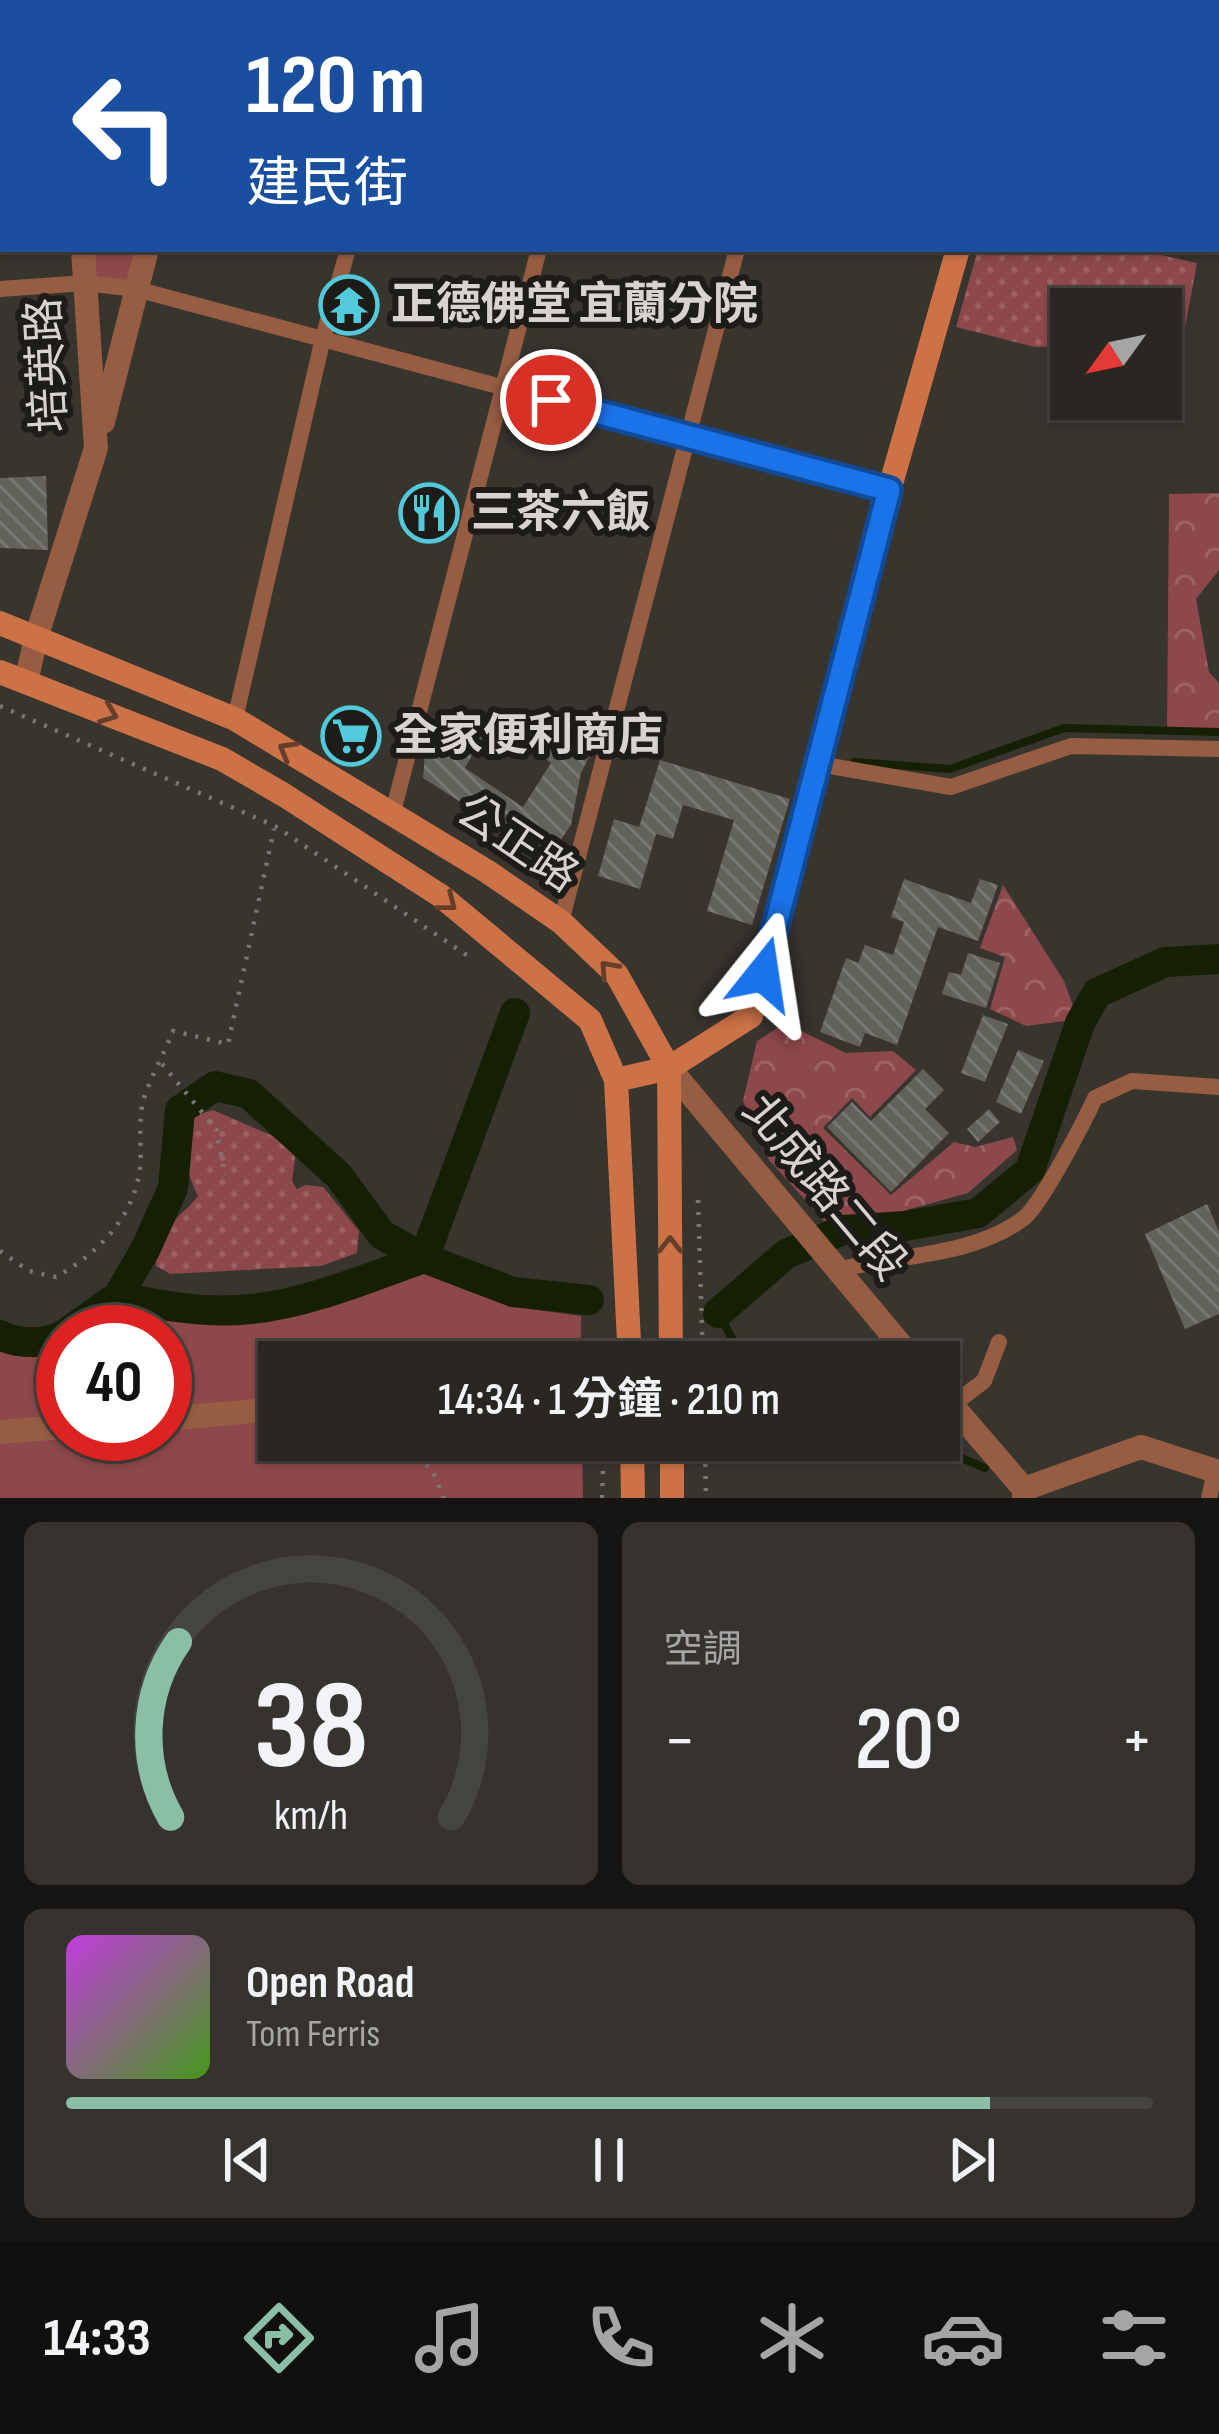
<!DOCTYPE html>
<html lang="zh-TW">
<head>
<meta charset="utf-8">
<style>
	:root { --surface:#2a2722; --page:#36332f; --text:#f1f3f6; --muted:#a5a5a5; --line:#464440; --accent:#8abfa5 }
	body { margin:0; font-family:"Sofia Sans Condensed","Noto Sans TC",sans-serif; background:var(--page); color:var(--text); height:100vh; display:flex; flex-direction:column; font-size:45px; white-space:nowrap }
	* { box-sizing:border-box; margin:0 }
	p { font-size:39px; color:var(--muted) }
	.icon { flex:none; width:66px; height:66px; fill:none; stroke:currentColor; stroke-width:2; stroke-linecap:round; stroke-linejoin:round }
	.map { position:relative; height:1498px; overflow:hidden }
	.drawer { display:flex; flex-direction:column; gap:24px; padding:24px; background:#171513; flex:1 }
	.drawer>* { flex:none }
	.guide { position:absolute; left:0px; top:0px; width:1221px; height:252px; box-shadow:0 3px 9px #0004,0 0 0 3px var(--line); background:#1a4fa0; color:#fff; overflow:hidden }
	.needle { width:78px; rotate:237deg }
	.fabs { position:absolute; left:1050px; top:288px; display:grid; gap:24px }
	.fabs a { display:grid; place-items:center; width:132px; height:132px; border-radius:0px; background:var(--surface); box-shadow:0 3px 9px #0004,0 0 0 3px var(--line); font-size:60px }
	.speed { position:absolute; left:36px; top:1305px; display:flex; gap:24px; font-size:60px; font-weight:700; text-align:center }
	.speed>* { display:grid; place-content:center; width:156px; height:156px; border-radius:50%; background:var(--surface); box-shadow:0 3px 9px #0004,0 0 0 3px var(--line); line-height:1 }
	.speed .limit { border:18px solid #d22; background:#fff; color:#111 }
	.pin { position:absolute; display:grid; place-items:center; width:102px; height:102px; color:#fff; margin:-51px; border:6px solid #fff; border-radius:50%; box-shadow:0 3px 12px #0007 }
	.me { position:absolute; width:132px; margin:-66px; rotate:15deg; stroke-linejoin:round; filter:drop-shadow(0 0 9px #0008) }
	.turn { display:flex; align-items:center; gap:42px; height:252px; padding:0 48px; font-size:54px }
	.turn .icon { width:156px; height:156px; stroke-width:2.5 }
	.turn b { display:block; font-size:84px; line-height:102px }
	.big { font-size:90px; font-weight:600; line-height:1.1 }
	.drawer .tile { flex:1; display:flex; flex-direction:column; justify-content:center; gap:18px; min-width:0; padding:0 42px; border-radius:18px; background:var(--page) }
	.drawer .dial { align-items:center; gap:0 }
	.dial svg { height:312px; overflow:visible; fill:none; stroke:var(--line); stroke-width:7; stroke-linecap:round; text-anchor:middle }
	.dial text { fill:var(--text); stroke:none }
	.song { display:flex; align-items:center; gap:36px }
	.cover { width:144px; height:144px; border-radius:18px; background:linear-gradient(135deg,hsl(290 70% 55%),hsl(100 70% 35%)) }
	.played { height:12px; border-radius:6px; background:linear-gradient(90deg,var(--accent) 85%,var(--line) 85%) }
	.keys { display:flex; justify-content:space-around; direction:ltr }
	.heat { display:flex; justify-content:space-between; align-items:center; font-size:66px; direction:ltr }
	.drawer .tiles { flex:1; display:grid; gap:24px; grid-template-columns:1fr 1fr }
	.tile:last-child { grid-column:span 2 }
	.trip { position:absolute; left:258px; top:1341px; width:702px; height:120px; border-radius:0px; background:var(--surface); box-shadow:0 3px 9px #0004,0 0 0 3px var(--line); font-weight:600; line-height:120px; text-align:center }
	.dock { display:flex; height:192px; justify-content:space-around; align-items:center; background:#11100e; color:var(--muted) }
	.dock .icon { width:84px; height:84px }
	.dock .on { color:var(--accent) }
	.dock b { font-size:54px; color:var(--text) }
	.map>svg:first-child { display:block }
	.grass { fill:url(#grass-dots) }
	.forest { fill:url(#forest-crowns) }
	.green { fill:#8d484b }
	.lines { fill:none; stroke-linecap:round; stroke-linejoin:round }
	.stream { stroke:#162004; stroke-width:8 }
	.canal { stroke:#162004; stroke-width:30 }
	.building { fill:url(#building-back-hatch) }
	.path { stroke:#7b7773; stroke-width:4.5; stroke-dasharray:3 9; stroke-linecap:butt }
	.lane { stroke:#975d43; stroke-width:16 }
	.street { stroke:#975d43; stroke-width:24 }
	.secondary { stroke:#cc7246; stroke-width:24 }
	.oneway { stroke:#643e2b }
	.route-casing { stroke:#114b97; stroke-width:30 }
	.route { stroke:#1a73e8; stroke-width:21 }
	.labels { text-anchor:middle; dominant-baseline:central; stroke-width:12; stroke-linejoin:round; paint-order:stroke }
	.poi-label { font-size:45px; font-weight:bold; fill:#d6d3d0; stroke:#1e1c19; text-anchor:start }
	.street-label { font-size:45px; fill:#d6d3d0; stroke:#1e1c19 }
</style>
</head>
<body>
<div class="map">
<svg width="1219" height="1498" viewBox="0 0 1219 1498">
	<defs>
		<pattern id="grass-dots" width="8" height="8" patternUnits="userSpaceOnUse" patternTransform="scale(3)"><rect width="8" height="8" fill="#8d484b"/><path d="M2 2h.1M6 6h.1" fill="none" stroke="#9c6264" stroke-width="1.8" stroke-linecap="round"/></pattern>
		<pattern id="forest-crowns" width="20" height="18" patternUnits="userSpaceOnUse" patternTransform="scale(3)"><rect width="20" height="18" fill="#8d484b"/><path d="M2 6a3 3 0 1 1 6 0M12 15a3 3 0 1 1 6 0" fill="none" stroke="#9c6264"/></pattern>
		<pattern id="building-back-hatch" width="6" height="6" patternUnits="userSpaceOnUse" patternTransform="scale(3)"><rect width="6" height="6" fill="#62615a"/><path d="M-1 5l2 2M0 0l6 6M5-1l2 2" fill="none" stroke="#787771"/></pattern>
	</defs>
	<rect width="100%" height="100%" fill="#38342e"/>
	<path class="grass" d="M978,249H1134L1197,263L1182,344H1161V309H1071V346L1035,347L956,327Z
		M213,1110L282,1140L295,1157L292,1182L297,1189L306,1185L323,1187L359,1231L357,1253L321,1266L170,1274L156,1266C157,1227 176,1223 198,1196C184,1169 183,1146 190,1117Z"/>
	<path class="forest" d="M1219,493V570L1196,599L1209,672L1219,683V733L1167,734L1169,494Z
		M1003,885L1064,981L1073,1006L1065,1021L1026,1026L990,1009L1005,957L980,948Z
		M785,1023L846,1053L893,1051L916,1070L870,1117L852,1098L823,1128L891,1195L954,1142L975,1147L1013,1137L1017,1150L968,1193L903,1211L824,1221L769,1160L743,1101L757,1041Z"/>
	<path class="green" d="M83,249H147L136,289L85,283Z
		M396,1267L507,1295L530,1309L581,1316V1362H279V1440H582L583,1498H0V1337L46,1355L63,1346V1434H165V1332H88L130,1308L297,1302Z"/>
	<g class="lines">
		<path class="stream" d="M854,762L950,769L1064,728L1219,732
			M718,1313L745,1362
			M952,1454L985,1468"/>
		<path class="canal" d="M118,1296C160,1306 207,1314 250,1309C307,1304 370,1277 424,1258L515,1013
			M718,1313L786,1254L843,1230L905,1226L978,1213L1030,1170L1080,1023L1097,993L1165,962L1219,959
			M68,1332L118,1296L145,1250L173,1188L180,1110L215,1086L249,1094L339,1176L382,1235L424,1258L513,1292L589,1300
			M0,1335C17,1344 46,1345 63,1335"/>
	</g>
	<path class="building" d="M46,476L48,550L0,548V478Z
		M454,709L485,732L465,768L523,807L551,763L539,754L561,719L596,743L581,773L571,825L556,847L539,852L423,778L425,753Z
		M660,760L790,799L752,925L707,911L734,820L683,805L673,839L656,834L640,889L598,876L614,819L639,827Z
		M904,879L971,903L980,879L998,885L978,941L938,927L897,1045L865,1033L860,1047L820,1032L846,958L858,963L865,945L893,955L904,922L891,917Z
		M968,953L1000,963L986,1008L942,994L949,972L961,975Z
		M983,1015L1008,1024L985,1082L961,1073Z
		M1018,1050L1044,1061L1021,1114L996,1102Z
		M923,1069L944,1090L925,1109L949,1133L891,1192L827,1127L852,1102L871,1121Z
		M989,1109L1000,1122L978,1142L967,1129Z
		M1207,1204L1219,1231V1314L1185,1329L1145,1234Z"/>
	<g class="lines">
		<path class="path" d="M0,706L275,826L471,958
			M162,1064L216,1129L225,1176
			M698,1200L703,1362
			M0,1251L29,1271L56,1277C97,1254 134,1218 140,1168C142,1147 138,1122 143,1101C150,1078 164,1054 173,1031L228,1044L274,829
			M400,1440L432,1470L444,1498
			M705,1440L706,1498
			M602,1498L604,1440"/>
		<path class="lane" d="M563,0L575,3
			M417,3L418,0
			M598,3L599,0
			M801,3V0
			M0,289L85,283L136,289L889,491
			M235,719L323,338L348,249
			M819,764L951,787L1071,746L1219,749
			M393,812L539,249
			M561,922L737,249
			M837,1270C897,1255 973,1257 1024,1218C1042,1203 1084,1122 1095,1098L1132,1081L1219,1087
			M952,1405L984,1381L999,1342
			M1209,1498L1215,1471"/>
		<path class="street" d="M74,0V3
			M216,3L217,0
			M103,422L147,249
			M26,682L36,638L96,448L83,249
			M669,1068L915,1362
			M939,1390L1024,1489V1498
			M165,1419L279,1409
			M0,1432L63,1427
			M1024,1489L1141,1447L1219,1472"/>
		<path class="secondary" d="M1022,3L1023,0
			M0,623L235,719L488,872L561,922L617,975L669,1068L671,1362
			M0,672L222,759L284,795L441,896L590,1020L616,1080L630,1362
			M616,1080L669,1068L751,1016L889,491L958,249
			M632,1440L633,1498
			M672,1440V1498"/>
	</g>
	<defs><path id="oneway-chevron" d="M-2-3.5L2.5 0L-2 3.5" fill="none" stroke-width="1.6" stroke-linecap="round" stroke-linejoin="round" transform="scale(3)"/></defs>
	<g class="oneway">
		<use href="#oneway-chevron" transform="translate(109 714) rotate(21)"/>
		<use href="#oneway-chevron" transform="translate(287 750) rotate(-150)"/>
		<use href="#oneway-chevron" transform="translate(448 903) rotate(38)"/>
		<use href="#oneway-chevron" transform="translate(608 969) rotate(-132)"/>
		<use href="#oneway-chevron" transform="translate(670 1245) rotate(-90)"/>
	</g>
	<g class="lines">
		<defs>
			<path id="route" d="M551,400L889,490L763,974"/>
		</defs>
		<use href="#route" class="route-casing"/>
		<use href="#route" class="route"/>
	</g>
	<defs>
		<symbol id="temple-ring" viewBox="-11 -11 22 22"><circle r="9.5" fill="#1e1c19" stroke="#53cadc" stroke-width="1.5"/><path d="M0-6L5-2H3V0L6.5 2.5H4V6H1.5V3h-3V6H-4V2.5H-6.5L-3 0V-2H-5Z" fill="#53cadc"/></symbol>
		<symbol id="restaurant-ring" viewBox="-11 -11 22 22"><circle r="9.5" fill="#1e1c19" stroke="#53cadc" stroke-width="1.5"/><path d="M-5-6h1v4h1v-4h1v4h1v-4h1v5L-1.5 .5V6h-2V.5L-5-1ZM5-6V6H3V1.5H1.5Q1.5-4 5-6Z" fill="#53cadc"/></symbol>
		<symbol id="supermarket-ring" viewBox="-11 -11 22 22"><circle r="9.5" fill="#1e1c19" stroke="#53cadc" stroke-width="1.5"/><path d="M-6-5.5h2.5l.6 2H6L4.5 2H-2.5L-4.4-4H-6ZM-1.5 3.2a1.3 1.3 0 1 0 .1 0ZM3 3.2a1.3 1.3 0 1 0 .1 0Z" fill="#53cadc"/></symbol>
	</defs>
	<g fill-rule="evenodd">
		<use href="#temple-ring" x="316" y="272" width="66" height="66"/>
		<use href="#restaurant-ring" x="396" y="480" width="66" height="66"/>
		<use href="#supermarket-ring" x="318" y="703" width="66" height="66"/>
	</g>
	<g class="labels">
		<g class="poi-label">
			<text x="391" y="305">正德佛堂 宜蘭分院</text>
			<text x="471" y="513">三茶六飯</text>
			<text x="393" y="736">全家便利商店</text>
		</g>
		<g class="street-label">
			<text transform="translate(48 365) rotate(-93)">培英路</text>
			<text transform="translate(517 844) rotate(34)">公正路</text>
			<text transform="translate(824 1188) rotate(50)">北成路二段</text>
		</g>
	</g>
</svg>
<div class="fabs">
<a><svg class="needle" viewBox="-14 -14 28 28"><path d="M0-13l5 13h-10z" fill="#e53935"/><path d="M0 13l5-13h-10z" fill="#a5a5a5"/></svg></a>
</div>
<div class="speed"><div class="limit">40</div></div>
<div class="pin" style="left:551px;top:400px;background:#d93025"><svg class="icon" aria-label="arrive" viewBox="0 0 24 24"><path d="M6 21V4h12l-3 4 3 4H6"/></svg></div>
<svg class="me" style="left:763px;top:974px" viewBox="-20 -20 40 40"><path d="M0-17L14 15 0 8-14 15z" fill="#1a73e8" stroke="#fff" stroke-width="4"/></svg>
<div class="trip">14:34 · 1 分鐘 · 210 m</div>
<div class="guide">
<div class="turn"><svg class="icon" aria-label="left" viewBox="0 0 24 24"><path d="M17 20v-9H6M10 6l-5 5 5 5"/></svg><div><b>120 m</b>建民街</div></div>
</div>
</div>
<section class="drawer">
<div class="tiles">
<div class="tile dial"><svg viewBox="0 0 100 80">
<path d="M14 69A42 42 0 1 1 86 69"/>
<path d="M14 69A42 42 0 0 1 16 24" stroke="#8abfa5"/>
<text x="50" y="56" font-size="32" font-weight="700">38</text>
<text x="50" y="72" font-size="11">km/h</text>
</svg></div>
<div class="tile"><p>空調</p>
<div class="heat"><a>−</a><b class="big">20°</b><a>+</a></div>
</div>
<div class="tile">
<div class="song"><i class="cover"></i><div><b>Open Road</b><p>Tom Ferris</p></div></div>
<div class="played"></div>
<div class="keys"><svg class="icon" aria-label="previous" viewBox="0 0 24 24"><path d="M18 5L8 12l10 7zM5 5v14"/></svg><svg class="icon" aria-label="pause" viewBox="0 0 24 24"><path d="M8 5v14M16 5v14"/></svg><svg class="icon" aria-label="next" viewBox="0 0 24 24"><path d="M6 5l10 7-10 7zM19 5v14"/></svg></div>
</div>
</div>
</section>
<nav class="dock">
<b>14:33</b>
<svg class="icon on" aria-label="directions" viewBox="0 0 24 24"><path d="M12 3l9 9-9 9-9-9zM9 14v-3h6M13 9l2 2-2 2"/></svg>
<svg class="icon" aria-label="music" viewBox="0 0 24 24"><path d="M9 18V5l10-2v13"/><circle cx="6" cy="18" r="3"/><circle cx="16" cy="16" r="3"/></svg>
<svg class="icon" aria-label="phone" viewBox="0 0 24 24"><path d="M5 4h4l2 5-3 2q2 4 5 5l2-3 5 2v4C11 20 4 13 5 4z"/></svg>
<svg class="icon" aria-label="climate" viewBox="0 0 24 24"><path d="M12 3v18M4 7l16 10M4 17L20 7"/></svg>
<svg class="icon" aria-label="car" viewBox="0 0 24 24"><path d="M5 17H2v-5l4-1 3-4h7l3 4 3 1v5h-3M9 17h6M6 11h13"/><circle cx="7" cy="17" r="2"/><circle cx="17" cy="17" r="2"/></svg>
<svg class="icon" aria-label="filters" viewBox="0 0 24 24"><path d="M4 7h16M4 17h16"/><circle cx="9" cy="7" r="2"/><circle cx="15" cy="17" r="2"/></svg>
</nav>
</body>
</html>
